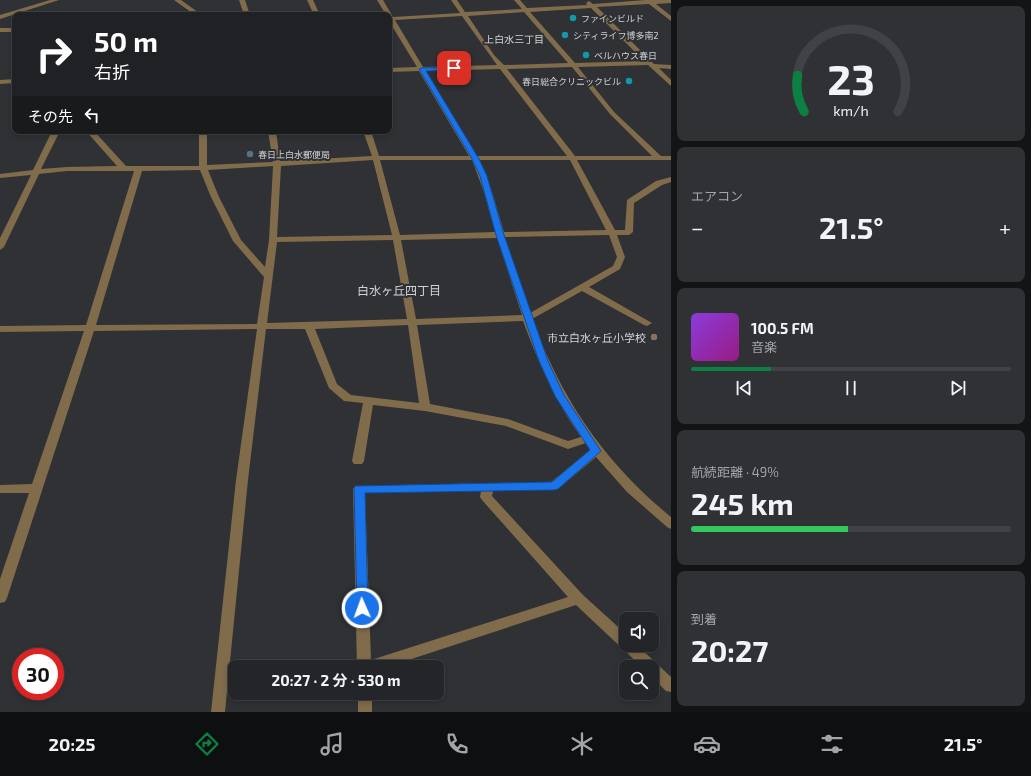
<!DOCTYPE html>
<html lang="ja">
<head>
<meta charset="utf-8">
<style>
	:root { --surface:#232528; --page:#2f3134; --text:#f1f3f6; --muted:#a3a5a8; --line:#404245; --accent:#0b8043 }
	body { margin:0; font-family:"Exo 2","Noto Sans JP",sans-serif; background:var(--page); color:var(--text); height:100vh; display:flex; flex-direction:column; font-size:15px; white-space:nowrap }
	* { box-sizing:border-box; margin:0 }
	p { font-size:13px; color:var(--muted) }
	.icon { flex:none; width:22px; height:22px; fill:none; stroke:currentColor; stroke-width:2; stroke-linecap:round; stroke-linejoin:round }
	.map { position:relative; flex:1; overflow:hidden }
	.drawer { display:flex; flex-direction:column; gap:6px; padding:6px; background:#131416; width:360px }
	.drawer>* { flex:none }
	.guide { position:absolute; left:12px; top:12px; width:380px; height:122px; border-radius:8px; box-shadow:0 2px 6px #0003,0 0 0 1px var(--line); background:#202124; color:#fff; overflow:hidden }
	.tools { position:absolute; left:619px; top:612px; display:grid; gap:8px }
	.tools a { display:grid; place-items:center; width:40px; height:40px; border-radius:8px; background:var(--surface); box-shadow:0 2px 6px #0003,0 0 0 1px var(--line); font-size:20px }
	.speed { position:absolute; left:12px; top:648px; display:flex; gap:8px; font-size:20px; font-weight:700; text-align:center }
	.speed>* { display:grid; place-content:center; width:52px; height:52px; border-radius:50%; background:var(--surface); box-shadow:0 2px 6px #0003,0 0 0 1px var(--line); line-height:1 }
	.speed .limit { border:6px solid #d22; background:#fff; color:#111 }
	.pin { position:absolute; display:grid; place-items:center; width:34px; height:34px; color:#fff; margin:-17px; border-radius:8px; box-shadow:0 2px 6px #0006 }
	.me { position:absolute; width:44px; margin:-22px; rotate:358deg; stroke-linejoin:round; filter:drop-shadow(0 0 3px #0008) }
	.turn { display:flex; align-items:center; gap:14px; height:84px; padding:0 16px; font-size:18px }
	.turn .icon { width:52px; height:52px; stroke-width:2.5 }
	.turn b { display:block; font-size:28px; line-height:34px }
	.then { display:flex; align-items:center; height:38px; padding:0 16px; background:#0003; gap:8px; font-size:15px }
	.big { font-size:30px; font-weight:700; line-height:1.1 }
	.drawer .widget { flex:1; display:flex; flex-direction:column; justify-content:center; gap:6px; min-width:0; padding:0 14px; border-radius:8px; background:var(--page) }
	.drawer .dial { align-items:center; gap:0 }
	.dial svg { height:104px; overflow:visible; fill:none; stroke:var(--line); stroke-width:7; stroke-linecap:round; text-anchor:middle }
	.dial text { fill:var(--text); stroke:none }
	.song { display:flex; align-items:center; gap:12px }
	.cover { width:48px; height:48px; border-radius:6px; background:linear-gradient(135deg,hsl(270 70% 55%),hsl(310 70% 35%)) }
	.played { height:4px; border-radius:2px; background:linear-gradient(90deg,var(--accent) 25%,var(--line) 25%) }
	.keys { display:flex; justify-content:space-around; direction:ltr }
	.heat { display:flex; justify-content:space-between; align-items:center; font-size:22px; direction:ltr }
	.charge { height:6px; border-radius:3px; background:linear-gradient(90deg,#34c759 49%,var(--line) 0) }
	.trip { position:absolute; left:228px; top:660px; width:216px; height:40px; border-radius:8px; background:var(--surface); box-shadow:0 2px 6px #0003,0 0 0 1px var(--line); font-weight:700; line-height:40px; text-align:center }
	.dock { display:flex; height:64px; justify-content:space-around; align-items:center; background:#0e0f10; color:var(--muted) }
	.dock .icon { width:28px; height:28px }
	.dock .active { color:var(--accent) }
	.dock b { font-size:18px; color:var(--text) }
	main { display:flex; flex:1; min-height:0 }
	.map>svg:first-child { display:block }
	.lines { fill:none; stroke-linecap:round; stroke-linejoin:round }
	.minor { fill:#806c4a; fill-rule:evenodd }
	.route { fill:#1a73e8; stroke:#114b97 }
	.culture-dot { fill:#0f9aa8; stroke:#2f3135; stroke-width:1.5 }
	.service-dot { fill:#5c6f8a; stroke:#2f3135; stroke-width:1.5 }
	.education-dot { fill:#8d6e63; stroke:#2f3135; stroke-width:1.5 }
	.labels { text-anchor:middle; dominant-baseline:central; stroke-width:4; stroke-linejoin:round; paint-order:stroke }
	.far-poi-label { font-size:9px; fill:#d0d2d4; stroke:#2f3135; text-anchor:start }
	.far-neighbourhood-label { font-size:10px; fill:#d0d2d4; stroke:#2f3135 }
	.poi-label { font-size:11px; fill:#d0d2d4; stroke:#2f3135; text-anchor:end }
	.neighbourhood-label { font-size:12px; fill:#d0d2d4; stroke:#2f3135 }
</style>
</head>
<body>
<main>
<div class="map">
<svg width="671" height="712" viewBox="0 0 671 712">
	<rect width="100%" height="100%" fill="#2f3135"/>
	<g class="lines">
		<path class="minor" d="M50,0H59L0,19V15Z
			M174,0H181L202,15H195Z
			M239,0H245L250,15H244Z
			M307,0H313L320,15H314Z
			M377,0H383L393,17L460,13L451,0H457L465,12L522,9L514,0H520L527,8L587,5L586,3L589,1L593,4L645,0H671V3L656,4L671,16V21L649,4L597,7L654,64L671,65V69L659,68L671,80V86L648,65L578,67L614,112L661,156H671V160H577L615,230H625L627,200L656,181L671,177V182L662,185L634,203L633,232L629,235H617L625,257L620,269L589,287L652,323L647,326L644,325L582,291L532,319C562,400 604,462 671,517V529L667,527L627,492L596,457L558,489L493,491L492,496L583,595L626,634V645H637L671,677V692L666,691L652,677V667H642L576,605L387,667H357L353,489L355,486L551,482L590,450L586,443L568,449L506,426L425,411L373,405L364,461L362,464H354L352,461L363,403L344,401L329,388L305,329H266L248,480L225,712H211L236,480L257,329L94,331L7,598L5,602L0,603V579L29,493H0V485L32,484L84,331L0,332V326L86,325L134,171H67L39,174L4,247L0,250V238L31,175L0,178V174L33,170L52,131H60L41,169L67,167L117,166L86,131H94L126,166H199V131H207V165L273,162L268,131H276L280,161L372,156L363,131H371L379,156H469L419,71L389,72V68L417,67L389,21V15H386ZM591,8L644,61L575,63L530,12ZM524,12L568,63L504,65L494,55L468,16ZM462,16L497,65L423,67L395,20ZM572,67L610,114L652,156H575L507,69ZM500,69L567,156H477L426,71ZM373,160L392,235L277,237L281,166ZM380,160H472L484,192L495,232L400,235ZM479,160H570L606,230L504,232L492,192ZM273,166L269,240L265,267L241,240L219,197L208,170ZM200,170L211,197L233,241L264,277L257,324L96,325L142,171ZM609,235L617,257L613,266L530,313L505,237ZM497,238L522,315L416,319L401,240ZM393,240L407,319L267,323L277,242ZM523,321C538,362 556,402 581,437L568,441L508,419L430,404L417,325ZM408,325L419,403L351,395L337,384L315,329ZM481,491L480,497L482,500L568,597L371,660L365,493Z
			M0,28H15V32H0Z
			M15,79V83L0,84V80Z
			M358,693H372V712H358Z"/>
	</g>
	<path class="route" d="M454,67L457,68L456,70L426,71L479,159L487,176L504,235L548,361L564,395L601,451L558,489L554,490L365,493L368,608L367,611L362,613L358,611L357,608L354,489L355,486L552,482L590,450L555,396L539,361L496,235L480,176L472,159L419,69L422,68Z"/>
	<g class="culture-dot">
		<circle cx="573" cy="18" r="4"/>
		<circle cx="565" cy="35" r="4"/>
		<circle cx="586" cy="55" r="4"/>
		<circle cx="629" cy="81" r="4"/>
	</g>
	<circle class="service-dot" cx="250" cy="154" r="4"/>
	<circle class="education-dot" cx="654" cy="337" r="4"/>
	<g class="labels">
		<g class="far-poi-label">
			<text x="581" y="18">ファインビルド</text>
			<text x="573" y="35">シティライフ博多南2</text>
			<text x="594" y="55">ベルハウス春日</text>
			<text x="621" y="81" text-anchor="end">春日総合クリニックビル</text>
			<text x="258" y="154">春日上白水郵便局</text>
		</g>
		<g class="far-neighbourhood-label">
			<text x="514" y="39">上白水三丁目</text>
		</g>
		<g class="poi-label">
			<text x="646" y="337">市立白水ヶ丘小学校</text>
		</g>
		<g class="neighbourhood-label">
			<text x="399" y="290">白水ヶ丘四丁目</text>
		</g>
	</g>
</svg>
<div class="tools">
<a><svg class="icon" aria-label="sound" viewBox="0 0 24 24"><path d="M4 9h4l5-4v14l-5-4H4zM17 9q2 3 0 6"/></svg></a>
<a><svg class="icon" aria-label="search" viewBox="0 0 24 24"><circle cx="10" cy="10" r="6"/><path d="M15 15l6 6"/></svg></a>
</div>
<div class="speed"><div class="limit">30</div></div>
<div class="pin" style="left:454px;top:68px;background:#d93025"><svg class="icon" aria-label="arrive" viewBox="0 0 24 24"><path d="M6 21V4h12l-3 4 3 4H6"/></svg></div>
<svg class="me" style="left:362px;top:608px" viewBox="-20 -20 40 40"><circle r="17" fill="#1a73e8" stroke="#fff" stroke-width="3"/><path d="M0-11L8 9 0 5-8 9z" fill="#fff"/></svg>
<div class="trip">20:27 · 2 分 · 530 m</div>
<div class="guide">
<div class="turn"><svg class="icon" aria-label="right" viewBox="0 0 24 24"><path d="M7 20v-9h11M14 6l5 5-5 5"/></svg><div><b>50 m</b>右折</div></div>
<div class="then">その先<svg class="icon" aria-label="left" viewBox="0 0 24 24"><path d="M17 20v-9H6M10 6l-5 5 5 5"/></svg></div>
</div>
</div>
<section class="drawer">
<div class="widget dial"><svg viewBox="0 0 100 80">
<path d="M14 69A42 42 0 1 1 86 69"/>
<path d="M14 69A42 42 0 0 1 9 41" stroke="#0b8043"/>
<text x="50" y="56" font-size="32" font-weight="700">23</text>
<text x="50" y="72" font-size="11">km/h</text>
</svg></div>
<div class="widget"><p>エアコン</p>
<div class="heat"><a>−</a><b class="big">21.5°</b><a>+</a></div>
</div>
<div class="widget">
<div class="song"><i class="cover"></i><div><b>100.5 FM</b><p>音楽</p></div></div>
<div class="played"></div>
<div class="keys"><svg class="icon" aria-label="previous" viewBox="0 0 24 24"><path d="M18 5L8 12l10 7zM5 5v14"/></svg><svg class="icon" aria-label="pause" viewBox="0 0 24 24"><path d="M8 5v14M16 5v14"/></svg><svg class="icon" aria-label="next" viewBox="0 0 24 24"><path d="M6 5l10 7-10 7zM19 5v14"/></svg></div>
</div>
<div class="widget"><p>航続距離 · 49%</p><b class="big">245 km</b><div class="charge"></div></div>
<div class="widget"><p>到着</p><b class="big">20:27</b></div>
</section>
</main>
<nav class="dock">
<b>20:25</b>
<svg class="icon active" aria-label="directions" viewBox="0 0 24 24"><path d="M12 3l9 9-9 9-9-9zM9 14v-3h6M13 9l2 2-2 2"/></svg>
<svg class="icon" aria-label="music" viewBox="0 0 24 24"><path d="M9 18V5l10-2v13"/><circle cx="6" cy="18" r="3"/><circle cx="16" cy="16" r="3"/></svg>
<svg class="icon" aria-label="phone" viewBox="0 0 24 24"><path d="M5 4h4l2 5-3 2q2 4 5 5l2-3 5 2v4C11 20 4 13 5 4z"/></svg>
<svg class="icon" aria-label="climate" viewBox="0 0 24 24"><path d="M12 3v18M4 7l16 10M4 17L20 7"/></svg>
<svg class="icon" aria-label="car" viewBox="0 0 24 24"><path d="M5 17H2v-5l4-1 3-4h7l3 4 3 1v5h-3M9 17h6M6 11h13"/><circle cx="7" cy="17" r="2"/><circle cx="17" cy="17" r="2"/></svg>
<svg class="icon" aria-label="filters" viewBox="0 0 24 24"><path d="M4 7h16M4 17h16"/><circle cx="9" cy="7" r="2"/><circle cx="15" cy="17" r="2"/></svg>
<b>21.5°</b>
</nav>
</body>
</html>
